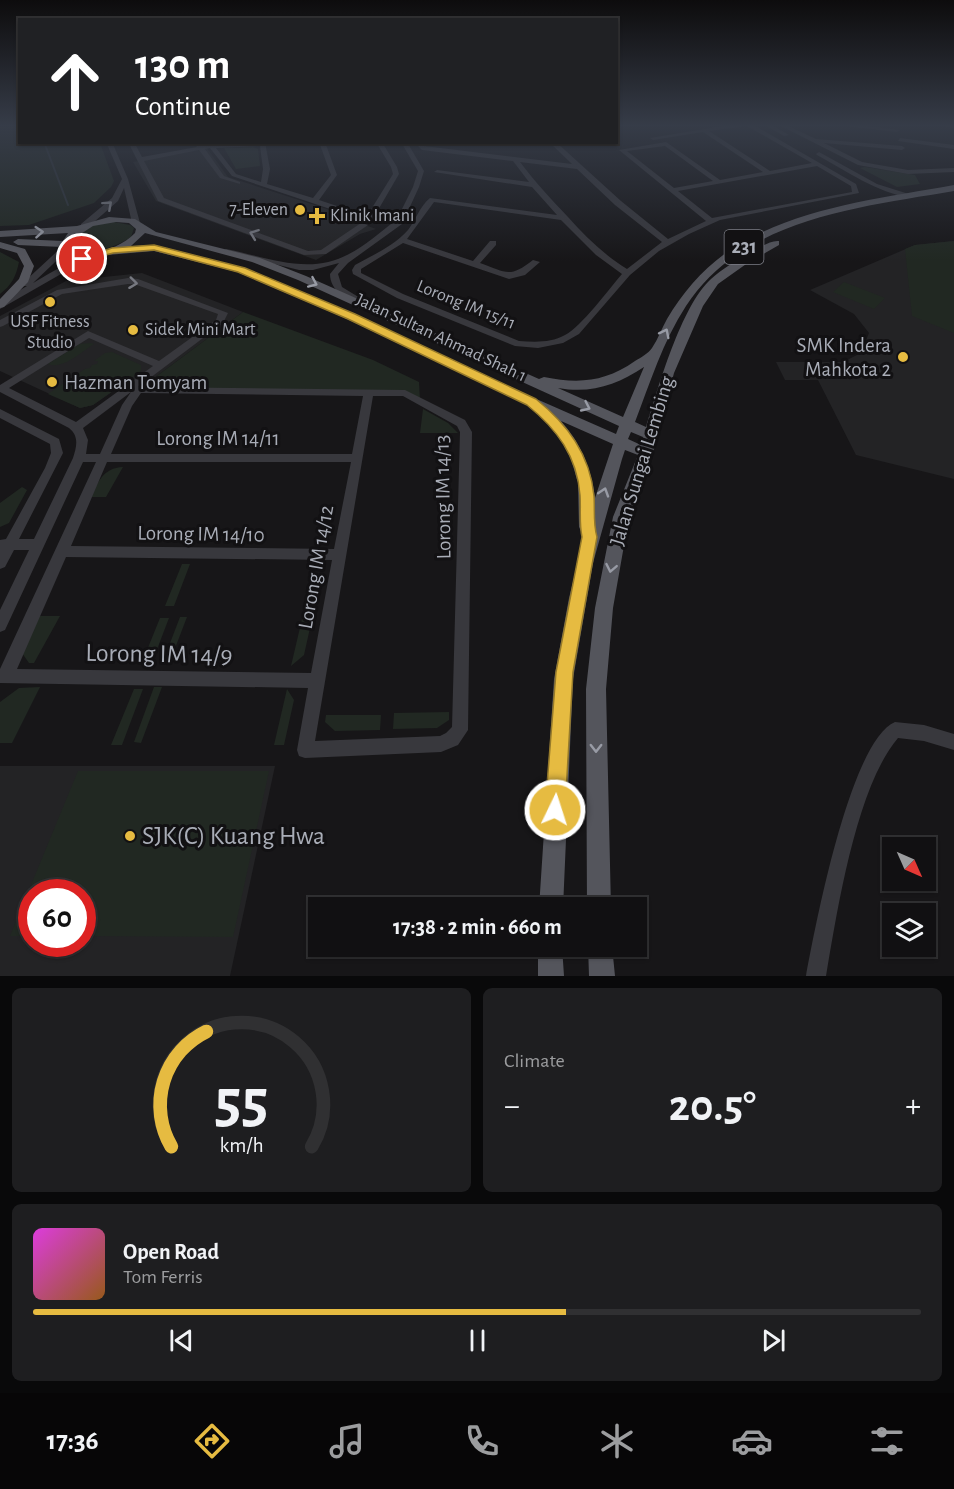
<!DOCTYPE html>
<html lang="en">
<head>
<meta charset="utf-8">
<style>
	:root { --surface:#111012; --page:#1e1e20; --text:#f1f3f6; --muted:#9c9d9f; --line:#303032; --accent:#e6bb41 }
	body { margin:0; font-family:"Alegreya Sans",sans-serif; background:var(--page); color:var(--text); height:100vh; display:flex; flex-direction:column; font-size:22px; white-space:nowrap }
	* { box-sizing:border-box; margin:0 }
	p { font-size:20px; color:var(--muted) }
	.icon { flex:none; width:33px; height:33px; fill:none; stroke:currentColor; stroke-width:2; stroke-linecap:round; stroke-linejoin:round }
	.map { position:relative; height:976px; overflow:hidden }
	.side { display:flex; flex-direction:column; gap:12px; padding:12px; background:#09090a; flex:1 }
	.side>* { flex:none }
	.guide { position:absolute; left:18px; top:18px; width:600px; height:126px; border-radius:0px; box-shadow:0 2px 4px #0004,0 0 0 2px var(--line); background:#202124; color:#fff; overflow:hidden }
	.needle { width:39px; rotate:135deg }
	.buttons { position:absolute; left:882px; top:837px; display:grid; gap:12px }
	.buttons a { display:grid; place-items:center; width:54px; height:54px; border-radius:0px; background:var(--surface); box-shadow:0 2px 4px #0004,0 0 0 2px var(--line); font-size:30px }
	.speed { position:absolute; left:18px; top:879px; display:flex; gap:12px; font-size:30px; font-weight:700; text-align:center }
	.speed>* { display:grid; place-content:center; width:78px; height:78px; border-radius:50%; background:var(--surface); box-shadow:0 2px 4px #0004,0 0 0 2px var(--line); line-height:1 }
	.speed .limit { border:9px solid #d22; background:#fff; color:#111 }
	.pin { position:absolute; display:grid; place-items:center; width:51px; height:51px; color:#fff; margin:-26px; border:3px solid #fff; border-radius:50%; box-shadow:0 2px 6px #0007 }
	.me { position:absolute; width:66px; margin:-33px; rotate:4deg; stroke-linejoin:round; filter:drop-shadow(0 0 4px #0008) }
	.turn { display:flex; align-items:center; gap:21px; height:126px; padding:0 18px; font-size:27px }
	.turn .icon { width:78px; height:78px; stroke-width:2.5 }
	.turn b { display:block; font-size:42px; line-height:51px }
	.big { font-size:45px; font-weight:700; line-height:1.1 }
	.side .card { flex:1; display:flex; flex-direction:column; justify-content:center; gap:9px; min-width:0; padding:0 21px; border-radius:9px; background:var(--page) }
	.side .dial { align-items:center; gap:0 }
	.dial svg { height:156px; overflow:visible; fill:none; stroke:var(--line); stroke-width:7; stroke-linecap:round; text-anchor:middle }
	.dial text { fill:var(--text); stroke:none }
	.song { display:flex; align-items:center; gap:18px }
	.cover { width:72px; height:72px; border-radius:9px; background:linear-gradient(135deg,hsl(300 70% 55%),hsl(30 70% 35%)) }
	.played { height:6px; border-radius:3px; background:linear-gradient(90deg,var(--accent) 60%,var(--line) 60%) }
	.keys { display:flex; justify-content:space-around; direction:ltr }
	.heat { display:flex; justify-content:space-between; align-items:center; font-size:33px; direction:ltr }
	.side .tiles { flex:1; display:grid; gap:12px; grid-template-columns:1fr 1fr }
	.card:last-child { grid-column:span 2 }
	.trip { position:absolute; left:308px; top:897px; width:339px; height:60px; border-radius:0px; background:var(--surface); box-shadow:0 2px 4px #0004,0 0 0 2px var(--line); font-weight:700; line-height:60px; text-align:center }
	.dock { display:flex; height:96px; justify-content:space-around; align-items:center; background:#070607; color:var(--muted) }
	.dock .icon { width:42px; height:42px }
	.dock .on { color:var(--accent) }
	.dock b { font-size:27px; color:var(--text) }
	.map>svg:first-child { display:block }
	.built { fill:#232325; fill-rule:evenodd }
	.green { fill:#212822 }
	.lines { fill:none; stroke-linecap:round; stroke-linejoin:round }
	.stream { stroke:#2f363d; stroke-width:2 }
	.minor { fill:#38383d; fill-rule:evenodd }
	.major { fill:#54555c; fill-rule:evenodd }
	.oneway { stroke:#767880 }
	.oneway2 { stroke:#989ba5 }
	.route { fill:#e6bb41; stroke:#967a2a; stroke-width:1.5 }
	.poi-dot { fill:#e6bb41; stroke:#121113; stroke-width:2 }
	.labels { text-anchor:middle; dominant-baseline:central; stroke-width:6; stroke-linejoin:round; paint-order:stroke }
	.far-poi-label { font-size:18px; fill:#a9adb7; stroke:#121113; text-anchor:start }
	.far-street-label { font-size:18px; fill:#a9adb7; stroke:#121113 }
	.shield { fill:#121113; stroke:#7c7e86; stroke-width:1.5 }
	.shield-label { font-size:20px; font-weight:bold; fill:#a9adb7 }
	.poi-label { font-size:21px; fill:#a9adb7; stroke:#121113; text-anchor:end }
	.street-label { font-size:21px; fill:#a9adb7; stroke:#121113 }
	.near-street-label { font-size:26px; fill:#a9adb7; stroke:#121113 }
	.near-poi-label { font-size:26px; fill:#a9adb7; stroke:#121113; text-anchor:start }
</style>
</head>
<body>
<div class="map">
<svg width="954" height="976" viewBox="0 0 954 976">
	<rect width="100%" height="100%" fill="#171618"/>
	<path class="built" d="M206,147L228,177L367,222L365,225L376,229L360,234L316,260L156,201L133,162Z
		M954,241V479L856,455L818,380H785L776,362H843L861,353L869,333L854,314L810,290L915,245Z
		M142,273L243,312L138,390L122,385L93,405L80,408L0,371V316L66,281Z
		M0,766H275L230,976H0ZM32,892H82V944H32Z"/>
	<path class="green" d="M0,124H19L20,142L100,143L114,181L111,187L94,203L29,225L0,226Z
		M253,147L258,149L260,166L236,169L224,148Z
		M865,167L915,175L920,184L897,187L860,168Z
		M114,222L130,225L134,228L131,237C115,248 91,256 74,246L73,238L94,225Z
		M954,241V333L912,316L905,249L915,245Z
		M0,252L19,262C16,276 12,285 0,294Z
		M844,282L885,298L874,309L833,292Z
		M243,312L373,360L419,382L420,400L405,393L138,390Z
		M90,343L94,344C81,352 63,370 48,364L79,344Z
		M112,352L141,365V371L93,405L80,408L48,394L85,369L90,368L92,365L97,364L98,361H94L105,353Z
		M423,409L448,423L458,433H420Z
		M123,467L106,497H91C98,482 103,468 123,467Z
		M22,487L27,490L9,523L0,527V503Z
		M182,564H190L174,606H165Z
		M38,616H60L34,663H29L22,653Z
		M180,617H187L169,664H162Z
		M160,618H169L151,665H141Z
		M302,619H312L304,655L291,666Z
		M40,687L12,743H0V702L19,688Z
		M154,687H162L141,743L134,742Z
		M134,689H143L122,745H111Z
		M287,689L294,700L284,745H274Z
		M449,712V720L437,728L393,729L394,713Z
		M326,715H381L380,730L335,731L325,722Z
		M78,771H269L233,937L83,936L82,892H32L31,936H10Z"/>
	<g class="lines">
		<path class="stream" d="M44,142L68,205"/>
		<path class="minor" d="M735,124H752L856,184L859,193L720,220L689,234L659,251L630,275L579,334L563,343L538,348L515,346L397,298L353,274L352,270L355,265C373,255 394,246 408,230C416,220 419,207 430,198L557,215L532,187L434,172L437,170L529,182L513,161L422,150L414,142H421L424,146L572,164L549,142H556L621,201L668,239L706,221L619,150L666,142L720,180L763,172L703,132L653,140L650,138ZM747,126L812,163L770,171L709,131ZM665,146L713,181L674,188L627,151ZM520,162L577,169L615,205L662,242L627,269C604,255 585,236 568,217C551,199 535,182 520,162ZM817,166L851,186L852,192L712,218L678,191ZM434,202L561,220L596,255L622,274C609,289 581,327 565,335C551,343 535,342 519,341L403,294L361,273V269L403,243L509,279L525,275L540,262L533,260C509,279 506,272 480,263L496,245V241H490L473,261L407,239Z
			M763,124H770L789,135L784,136Z
			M777,124H784L816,139L902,146L905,148L902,150L824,143L862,162L908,170L954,168V172L908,174L858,165Z
			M828,124H850L900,130L897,132Z
			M932,124H954V128Z
			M900,138L954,145V149L898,141Z
			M106,142H112L128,179L140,223L136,225L132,223L124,188L118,201L87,228H81V224L112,198L122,179Z
			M128,142H134L142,157L197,147L193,142H200L202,146L265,142L270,169L267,184L313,198L331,175L319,142H325L337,175L319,200L367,216L393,174L391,167L376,142H382L397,167L399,174L374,217H398L413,187L418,171L401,142H407L424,171L419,187L402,224L348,263L338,274L342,287L365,301L366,303L362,306C347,300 330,291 330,274L339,263L313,270H299L222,251L226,249C267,257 309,276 349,254C365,246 380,232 395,221H366L232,176L210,148L205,149L224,176L240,182V184L220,178L199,150L144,161L164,198L308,251L321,250L361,223L368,225L326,254L304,255L158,201ZM260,146L263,169L261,182L236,174L216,148Z
			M819,152L877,184L915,196L911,198C876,192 848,172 817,155L816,154Z
			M64,245L71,247L33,283C46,276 93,245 106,253L75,266L0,309V302L27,286H24V282Z
			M128,278L138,279L228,313L223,323L138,387L405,390L465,420L472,432L468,730L458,745L441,752L305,758L299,756L297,750L308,688L0,683V669L96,462H83L5,630L0,632V610L29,550H14L5,567L0,569V540L6,539L45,468L51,453L50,444L0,418V409L59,439L63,453L19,539H34L73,458C77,446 79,436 69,428L0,392V385L88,331L159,361L216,320L218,314L134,284H128L62,294L3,326L0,327V320L57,290ZM89,338L153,366L76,422L9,388ZM131,392L122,405L100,454H86L88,440L83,428ZM141,393L363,396L352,454H111L132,406ZM373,396H403L457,426L460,432L452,727L446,733L440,736L315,741ZM107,462H351L334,549L71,546ZM66,557L332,560L311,673L17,669Z
			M895,722L924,725L954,734V750L924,741L898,738C856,787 837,912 826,976H806C815,928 850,741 895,722Z"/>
		<path class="major" d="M954,185V191C861,207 743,218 686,306C663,341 650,383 635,422L646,427C658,388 681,306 711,279C722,269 737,260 750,253C759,248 770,240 779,241V245L749,262L718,284L703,306L674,373L653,453L629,517L613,608L606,689L611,908H587L586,689L595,608L613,517L638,455L625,450L622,459L593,563L573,679L563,908H539L554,679L569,598L584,537L579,527L578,483L571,459L562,442L537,410L347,319L237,272L154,251L84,257L71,254L62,247L18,245L13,242L18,239L63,241L68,233L0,237V231L77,226L109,217L135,219L156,232L260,258L306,276L539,379L544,377C579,384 605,382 635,361C640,358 649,353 652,348C658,339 662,328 667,319C686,287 711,260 743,242C807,206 883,198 954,185ZM116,222L129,223L136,229L135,233C119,249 93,257 72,246L73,239L93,226ZM145,233L252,262L298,280L619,426L616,434L477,373L355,315L245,268L154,245L131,246ZM644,367L623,417L558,388C591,394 617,385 644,367ZM561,421L613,444L595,498C592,469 580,442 561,421ZM631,432L643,437L641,445L628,439Z
			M0,242L25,249L34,266L28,282L4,307L0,308V299L19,279L24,266L17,253L0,248Z
			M538,946H562L564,976H538Z
			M588,946H612L615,976H589Z"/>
	</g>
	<defs><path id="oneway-chevron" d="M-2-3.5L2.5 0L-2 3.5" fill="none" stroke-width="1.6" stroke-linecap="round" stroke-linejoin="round" transform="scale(1.5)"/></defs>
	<g class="oneway">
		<use href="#oneway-chevron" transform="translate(108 205) rotate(-42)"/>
		<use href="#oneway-chevron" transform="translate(254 234) rotate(-159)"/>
		<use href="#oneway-chevron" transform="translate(133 283) rotate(7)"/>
	</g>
	<g class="oneway2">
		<use href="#oneway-chevron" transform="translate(39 232) rotate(-4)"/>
		<use href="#oneway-chevron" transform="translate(313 283) rotate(24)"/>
		<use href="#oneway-chevron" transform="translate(665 333) rotate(-63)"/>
		<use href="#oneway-chevron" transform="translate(586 407) rotate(25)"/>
		<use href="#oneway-chevron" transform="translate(604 492) rotate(-72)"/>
		<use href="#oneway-chevron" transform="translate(611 568) rotate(101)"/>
		<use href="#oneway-chevron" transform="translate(596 748) rotate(90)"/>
	</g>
	<linearGradient id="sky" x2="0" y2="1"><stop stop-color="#0d0c0d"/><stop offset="0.48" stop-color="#363c48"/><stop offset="1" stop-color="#363c48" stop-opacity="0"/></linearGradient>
	<rect width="954" height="261" fill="url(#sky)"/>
	<path class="route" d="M154,245L245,268L355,314L536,399C567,424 590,454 594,496C595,510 593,523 597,537L573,672L565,810L562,817L555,820L548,817L545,810L556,672L582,537C579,523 581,510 580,495C577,456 557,429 527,405L348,319L238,272L154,250L113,253L82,262L77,259L112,248Z"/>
	<g class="poi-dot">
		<circle cx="300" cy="210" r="6"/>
		<path d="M314 207h6v6h6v6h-6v6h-6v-6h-6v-6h6z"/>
		<circle cx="50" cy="302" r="6"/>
		<circle cx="133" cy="330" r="6"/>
		<circle cx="903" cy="357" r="6"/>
		<circle cx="52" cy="382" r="6"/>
		<circle cx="130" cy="836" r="6"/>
	</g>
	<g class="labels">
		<g class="far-poi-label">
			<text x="288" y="210" text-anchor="end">7-Eleven</text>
			<text x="330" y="216">Klinik Imani</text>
			<text x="50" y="322" text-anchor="middle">USF Fitness<tspan x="50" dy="21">Studio</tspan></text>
			<text x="145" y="330">Sidek Mini Mart</text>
		</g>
		<g class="far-street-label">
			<text transform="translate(466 305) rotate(22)">Lorong IM 15/11</text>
			<text transform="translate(441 338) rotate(25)">Jalan Sultan Ahmad Shah 1</text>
		</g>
		<rect class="shield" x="724.5" y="230" width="39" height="34" rx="4.5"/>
		<g class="shield-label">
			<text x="744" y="247">231</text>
		</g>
		<g class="poi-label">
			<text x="891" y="345">SMK Indera<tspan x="891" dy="24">Mahkota 2</tspan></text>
			<text x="64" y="382" text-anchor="start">Hazman Tomyam</text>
		</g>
		<g class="street-label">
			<text x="218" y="438">Lorong IM 14/11</text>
			<text transform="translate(642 461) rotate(-73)">Jalan Sungai Lembing</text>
			<text transform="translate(443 497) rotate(-91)">Lorong IM 14/13</text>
			<text transform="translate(201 534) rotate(1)">Lorong IM 14/10</text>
			<text transform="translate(316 567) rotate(-80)">Lorong IM 14/12</text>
		</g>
		<g class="near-street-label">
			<text transform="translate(159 654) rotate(1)">Lorong IM 14/9</text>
		</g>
		<g class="near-poi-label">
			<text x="142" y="836">SJK(C) Kuang Hwa</text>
		</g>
	</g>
</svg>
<div class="buttons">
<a><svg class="needle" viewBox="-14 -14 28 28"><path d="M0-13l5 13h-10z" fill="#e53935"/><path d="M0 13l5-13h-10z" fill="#9c9d9f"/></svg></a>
<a><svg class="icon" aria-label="layers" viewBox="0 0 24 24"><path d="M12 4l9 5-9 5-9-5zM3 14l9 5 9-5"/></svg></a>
</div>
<div class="speed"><div class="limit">60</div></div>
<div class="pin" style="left:82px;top:259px;background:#d93025"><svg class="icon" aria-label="arrive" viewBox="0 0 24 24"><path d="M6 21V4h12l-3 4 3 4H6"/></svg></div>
<svg class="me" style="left:555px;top:810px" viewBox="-20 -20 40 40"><circle r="17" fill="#e6bb41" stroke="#fff" stroke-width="3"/><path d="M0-11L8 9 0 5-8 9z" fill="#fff"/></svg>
<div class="trip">17:38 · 2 min · 660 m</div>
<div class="guide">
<div class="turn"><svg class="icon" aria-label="ahead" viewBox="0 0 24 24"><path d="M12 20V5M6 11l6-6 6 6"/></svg><div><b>130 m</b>Continue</div></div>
</div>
</div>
<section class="side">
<div class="tiles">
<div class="card dial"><svg viewBox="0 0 100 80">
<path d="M14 69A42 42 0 1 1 86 69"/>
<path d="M14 69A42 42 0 0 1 32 10" stroke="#e6bb41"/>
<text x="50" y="56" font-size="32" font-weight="700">55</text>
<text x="50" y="72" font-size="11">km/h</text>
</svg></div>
<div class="card"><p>Climate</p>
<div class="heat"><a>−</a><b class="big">20.5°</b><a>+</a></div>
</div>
<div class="card">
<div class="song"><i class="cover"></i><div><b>Open Road</b><p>Tom Ferris</p></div></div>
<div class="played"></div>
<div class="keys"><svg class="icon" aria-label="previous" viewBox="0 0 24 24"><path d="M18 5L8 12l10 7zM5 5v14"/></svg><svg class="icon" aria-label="pause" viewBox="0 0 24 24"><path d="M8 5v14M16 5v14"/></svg><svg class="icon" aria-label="next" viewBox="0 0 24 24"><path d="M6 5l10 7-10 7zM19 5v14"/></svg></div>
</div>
</div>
</section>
<nav class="dock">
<b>17:36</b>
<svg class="icon on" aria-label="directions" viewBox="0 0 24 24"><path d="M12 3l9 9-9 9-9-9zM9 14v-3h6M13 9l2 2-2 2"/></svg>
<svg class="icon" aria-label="music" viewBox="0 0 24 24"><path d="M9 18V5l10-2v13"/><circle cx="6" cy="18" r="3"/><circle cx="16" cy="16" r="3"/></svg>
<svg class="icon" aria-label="phone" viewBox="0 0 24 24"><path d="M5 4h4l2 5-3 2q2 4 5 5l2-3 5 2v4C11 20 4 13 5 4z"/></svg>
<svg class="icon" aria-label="climate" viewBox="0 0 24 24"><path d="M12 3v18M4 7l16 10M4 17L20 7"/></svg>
<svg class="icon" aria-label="car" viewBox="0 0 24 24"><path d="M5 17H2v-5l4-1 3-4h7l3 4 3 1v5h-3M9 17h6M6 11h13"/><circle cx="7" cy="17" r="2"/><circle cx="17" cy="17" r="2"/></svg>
<svg class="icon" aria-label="filters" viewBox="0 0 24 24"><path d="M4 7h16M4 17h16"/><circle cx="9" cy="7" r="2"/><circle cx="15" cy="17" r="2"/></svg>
</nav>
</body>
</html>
